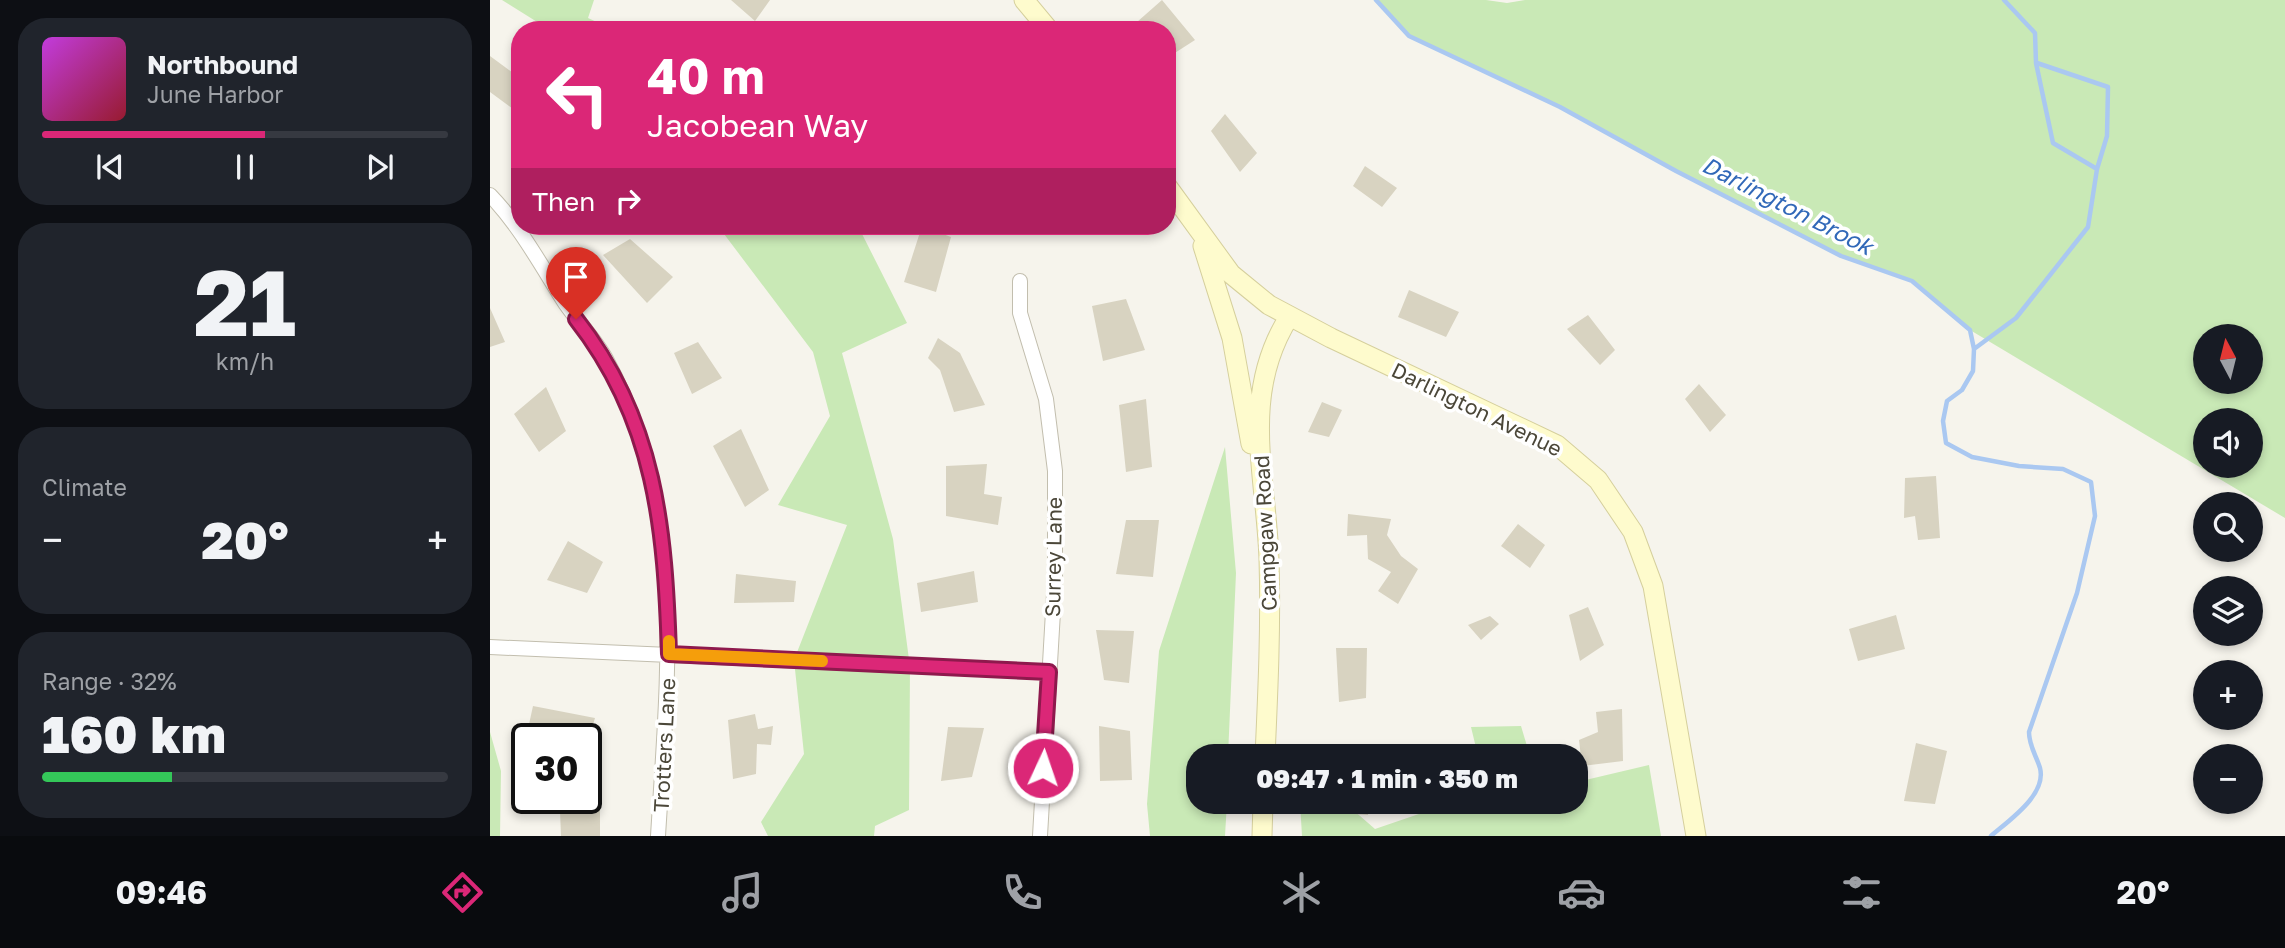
<!DOCTYPE html>
<html lang="en">
<head>
<meta charset="utf-8">
<style>
	:root { --surface:#171b24; --page:#20242c; --text:#f1f3f6; --muted:#9ea1a6; --line:#363941; --accent:#db2777 }
	body { margin:0; font-family:"Golos Text",sans-serif; background:var(--page); color:var(--text); height:100vh; display:flex; flex-direction:column; font-size:26px; white-space:nowrap }
	* { box-sizing:border-box; margin:0 }
	p { font-size:23px; color:var(--muted) }
	.icon { flex:none; width:38px; height:38px; fill:none; stroke:currentColor; stroke-width:2; stroke-linecap:round; stroke-linejoin:round }
	.map { position:relative; flex:1; overflow:hidden }
	.side { display:flex; flex-direction:column; gap:18px; padding:18px; background:#0d0f14; width:490px }
	.side>* { flex:none }
	.banner { position:absolute; left:21px; top:21px; width:665px; height:214px; border-radius:28px; box-shadow:0 4px 10px #0003; background:#db2777; color:#fff; overflow:hidden }
	.needle { width:46px; rotate:353deg }
	.tools { position:absolute; left:1703px; top:324px; display:grid; gap:14px }
	.tools a { display:grid; place-items:center; width:70px; height:70px; border-radius:50%; background:var(--surface); box-shadow:0 4px 10px #0003; font-size:35px }
	.speed { position:absolute; left:21px; top:723px; display:flex; gap:14px; font-size:35px; font-weight:700; text-align:center }
	.speed>* { display:grid; place-content:center; width:91px; height:91px; border-radius:50%; background:var(--surface); box-shadow:0 4px 10px #0003; line-height:1 }
	.speed .limit { border:4px solid #111; border-radius:10px; background:#fff; color:#111 }
	.pin { position:absolute; display:grid; place-items:center; width:60px; height:60px; color:#fff; margin:-72px -30px; border-radius:50% 50% 50% 0; rotate:-45deg; box-shadow:0 0 7px #0007 }
	.pin .icon { rotate:45deg }
	.me { position:absolute; width:77px; margin:-38px; rotate:3deg; stroke-linejoin:round; filter:drop-shadow(0 0 5px #0008) }
	.turn { display:flex; align-items:center; gap:24px; height:147px; padding:0 21px; font-size:32px }
	.turn .icon { width:91px; height:91px; stroke-width:2.5 }
	.turn b { display:block; font-size:49px; line-height:60px }
	.then { display:flex; align-items:center; height:66px; padding:0 21px; background:#0003; gap:14px; font-size:26px }
	.big { font-size:52px; font-weight:800; line-height:1.1 }
	.side .card { flex:1; display:flex; flex-direction:column; justify-content:center; gap:10px; min-width:0; padding:0 24px; border-radius:28px; background:var(--page) }
	.side .dial { align-items:center; gap:0 }
	.dial b { font-size:91px; line-height:1 }
	.song { display:flex; align-items:center; gap:21px }
	.cover { width:84px; height:84px; border-radius:10px; background:linear-gradient(135deg,hsl(290 70% 55%),hsl(350 70% 35%)) }
	.played { height:7px; border-radius:4px; background:linear-gradient(90deg,var(--accent) 55%,var(--line) 55%) }
	.keys { display:flex; justify-content:space-around; direction:ltr }
	.heat { display:flex; justify-content:space-between; align-items:center; font-size:38px; direction:ltr }
	.charge { height:10px; border-radius:5px; background:linear-gradient(90deg,#34c759 32%,var(--line) 0) }
	.trip { position:absolute; left:696px; top:744px; width:402px; height:70px; border-radius:28px; background:var(--surface); box-shadow:0 4px 10px #0003; font-weight:800; line-height:70px; text-align:center }
	.menu { display:flex; height:112px; justify-content:space-around; align-items:center; background:#090b0e; color:var(--muted) }
	.menu .icon { width:49px; height:49px }
	.menu .on { color:var(--accent) }
	.menu b { font-size:32px; color:var(--text) }
	main { display:flex; flex:1; min-height:0 }
	.map>svg:first-child { display:block }
	.green { fill:#c9e9b6; fill-rule:evenodd }
	.lines { fill:none; stroke-linecap:round; stroke-linejoin:round }
	.stream { stroke:#aac8f1; stroke-width:4.5 }
	.building { fill:#d8d3c1 }
	.minor-casing { stroke:#c2beae; stroke-width:16 }
	.secondary-casing { stroke:#d5cf9c; stroke-width:21 }
	.minor { stroke:#fff; stroke-width:14 }
	.secondary { stroke:#fefbcd; stroke-width:19 }
	.route-casing { stroke:#8e194d; stroke-width:18 }
	.route { stroke:#db2777; stroke-width:12 }
	.slow { stroke:#f59e0b; stroke-width:12 }
	.labels { text-anchor:middle; dominant-baseline:central; stroke-width:7; stroke-linejoin:round; paint-order:stroke }
	.street-label { font-size:21px; fill:#4b4739; stroke:#fff }
	.water-label { font-size:23px; font-style:italic; fill:#3168b8; stroke:#fff }
</style>
</head>
<body>
<main>
<section class="side">
<div class="card">
<div class="song"><i class="cover"></i><div><b>Northbound</b><p>June Harbor</p></div></div>
<div class="played"></div>
<div class="keys"><svg class="icon" aria-label="previous" viewBox="0 0 24 24"><path d="M18 5L8 12l10 7zM5 5v14"/></svg><svg class="icon" aria-label="pause" viewBox="0 0 24 24"><path d="M8 5v14M16 5v14"/></svg><svg class="icon" aria-label="next" viewBox="0 0 24 24"><path d="M6 5l10 7-10 7zM19 5v14"/></svg></div>
</div>
<div class="card dial"><b>21</b><p>km/h</p></div>
<div class="card"><p>Climate</p>
<div class="heat"><a>−</a><b class="big">20°</b><a>+</a></div>
</div>
<div class="card"><p>Range · 32%</p><b class="big">160 km</b><div class="charge"></div></div>
</section>
<div class="map">
<svg width="1795" height="836" viewBox="0 0 1795 836">
	<rect width="100%" height="100%" fill="#f6f4ec"/>
	<path class="green" d="M12,0H104L98,18L124,30H60Z
		M886,0H996L1017,3L1035,0H1795V518L1480,330L1422,281L1351,256L1186,171L1070,107L919,36ZM1760,336V382H1715V336ZM1715,420H1760V466H1715Z
		M228,226H368L417,323L352,353L403,539L420,667L419,810L385,826L384,836H278L271,822L314,754L304,660L357,525L288,505L340,416L323,352Z
		M735,447L746,573L738,756H709V802H737L735,836H660L657,804L669,651Z
		M1031,726L1040,756H988L981,727Z
		M0,732L11,771L10,836H0Z
		M1159,765L1171,836H812L810,802H854L885,829L964,802H1087V782Z"/>
	<g class="lines">
		<path class="stream" d="M886,0L919,36L1070,107L1186,171L1351,256L1422,281L1480,330L1484,349L1483,371L1472,390L1457,401L1453,421L1456,443L1482,457L1529,466L1573,469L1601,482L1605,516L1587,593L1539,732C1539,746 1546,755 1550,768C1557,795 1518,821 1501,836
			M1547,63L1618,87L1617,136L1607,169
			M1484,349L1526,318L1598,227L1607,169L1563,143L1546,63L1545,33L1514,0"/>
	</g>
	<path class="building" d="M241,0H280L265,21Z
		M672,0L705,40L677,58V30H654L647,22Z
		M0,56L30,78V114L0,92Z
		M735,114L767,153L750,172L721,131Z
		M875,166L907,188L892,207L863,186Z
		M432,226L461,237L446,292L414,282Z
		M140,239L183,277L157,303L113,255Z
		M919,290L969,312L956,337L908,317Z
		M636,299L655,350L613,361L602,306Z
		M0,308L15,342L0,347Z
		M1098,315L1125,350L1110,365L1077,329Z
		M448,338L470,353L495,405L464,412L450,370L438,358Z
		M208,342L232,378L202,394L184,353Z
		M1209,384L1236,415L1220,432L1195,399Z
		M56,387L76,431L49,452L24,414Z
		M656,399L662,467L636,472L629,405Z
		M832,402L852,410L839,437L818,432Z
		M251,429L279,490L255,507L223,446Z
		M497,464L494,494L512,497L508,525L456,516V466Z
		M1446,476L1450,538L1428,540L1425,516L1414,518L1415,478Z
		M858,514L901,519L897,535L911,556L928,569L908,604L888,591L901,572L878,559L877,535L857,536Z
		M636,520H669L663,577L626,574Z
		M1028,524L1055,545L1040,568L1011,546Z
		M78,541L113,562L97,593L57,580Z
		M484,571L488,602L431,612L427,583Z
		M246,574L306,581L304,602L244,603Z
		M1098,607L1114,645L1090,661L1079,615Z
		M1406,615L1415,649L1368,661L1359,629Z
		M1000,616L1009,624L991,640L978,625Z
		M606,630L644,631L639,683L614,680Z
		M846,648H877L876,698L849,702Z
		M43,706L105,718L99,738H36Z
		M1132,709L1133,761L1092,766L1089,740L1108,732L1106,712Z
		M265,714L268,729L283,726L281,745L267,744L266,774L243,779L238,720Z
		M609,726L640,731L642,780L610,781Z
		M458,727L494,728L482,777L451,781Z
		M1426,743L1457,751L1445,804L1414,801Z
		M851,802H879L878,815L849,813Z
		M110,810V836H71L70,811Z"/>
	<g class="lines">
		<defs>
			<path id="minor" d="M0,195C30,226 52,267 75,303C88,322 105,339 116,359C197,508 178,673 168,836
				M530,281V313L556,399L565,471V577L550,836
				M0,647L559,672"/>
			<path id="secondary" d="M534,0L559,30
				M677,186L741,274L779,305L841,338L1067,445L1108,480L1143,532L1163,586L1206,836
				M713,246L742,338L761,444
				M775,756C778,691 781,625 779,559C776,473 750,395 799,317
				M772,836L773,802"/>
		</defs>
		<use href="#minor" class="minor-casing"/>
		<use href="#secondary" class="secondary-casing"/>
		<use href="#minor" class="minor"/>
		<use href="#secondary" class="secondary"/>
	</g>
	<g class="lines">
		<defs>
			<path id="route" d="M86,319C166,421 175,529 179,654L559,672L553,768"/>
		</defs>
		<use href="#route" class="route-casing"/>
		<use href="#route" class="route"/>
		<path class="slow" d="M179,641V654L332,661"/>
	</g>
	<g class="labels">
		<g class="street-label">
			<text transform="translate(987 409) rotate(26)">Darlington Avenue</text>
			<text transform="translate(775 533) rotate(-93)">Campgaw Road</text>
			<text transform="translate(563 557) rotate(-89)">Surrey Lane</text>
			<text transform="translate(174 745) rotate(-87)">Trotters Lane</text>
		</g>
		<g class="water-label">
			<text transform="translate(1298 205) rotate(27)">Darlington Brook</text>
		</g>
	</g>
</svg>
<div class="tools">
<a><svg class="needle" viewBox="-14 -14 28 28"><path d="M0-13l5 13h-10z" fill="#e53935"/><path d="M0 13l5-13h-10z" fill="#9ea1a6"/></svg></a>
<a><svg class="icon" aria-label="sound" viewBox="0 0 24 24"><path d="M4 9h4l5-4v14l-5-4H4zM17 9q2 3 0 6"/></svg></a>
<a><svg class="icon" aria-label="search" viewBox="0 0 24 24"><circle cx="10" cy="10" r="6"/><path d="M15 15l6 6"/></svg></a>
<a><svg class="icon" aria-label="layers" viewBox="0 0 24 24"><path d="M12 4l9 5-9 5-9-5zM3 14l9 5 9-5"/></svg></a>
<a>+</a>
<a>−</a>
</div>
<div class="speed"><div class="limit">30</div></div>
<div class="pin" style="left:86px;top:319px;background:#d93025"><svg class="icon" aria-label="arrive" viewBox="0 0 24 24"><path d="M6 21V4h12l-3 4 3 4H6"/></svg></div>
<svg class="me" style="left:553px;top:768px" viewBox="-20 -20 40 40"><circle r="17" fill="#db2777" stroke="#fff" stroke-width="3"/><path d="M0-11L8 9 0 5-8 9z" fill="#fff"/></svg>
<div class="trip">09:47 · 1 min · 350 m</div>
<div class="banner">
<div class="turn"><svg class="icon" aria-label="left" viewBox="0 0 24 24"><path d="M17 20v-9H6M10 6l-5 5 5 5"/></svg><div><b>40 m</b>Jacobean Way</div></div>
<div class="then">Then<svg class="icon" aria-label="right" viewBox="0 0 24 24"><path d="M7 20v-9h11M14 6l5 5-5 5"/></svg></div>
</div>
</div>
</main>
<nav class="menu">
<b>09:46</b>
<svg class="icon on" aria-label="directions" viewBox="0 0 24 24"><path d="M12 3l9 9-9 9-9-9zM9 14v-3h6M13 9l2 2-2 2"/></svg>
<svg class="icon" aria-label="music" viewBox="0 0 24 24"><path d="M9 18V5l10-2v13"/><circle cx="6" cy="18" r="3"/><circle cx="16" cy="16" r="3"/></svg>
<svg class="icon" aria-label="phone" viewBox="0 0 24 24"><path d="M5 4h4l2 5-3 2q2 4 5 5l2-3 5 2v4C11 20 4 13 5 4z"/></svg>
<svg class="icon" aria-label="climate" viewBox="0 0 24 24"><path d="M12 3v18M4 7l16 10M4 17L20 7"/></svg>
<svg class="icon" aria-label="car" viewBox="0 0 24 24"><path d="M5 17H2v-5l4-1 3-4h7l3 4 3 1v5h-3M9 17h6M6 11h13"/><circle cx="7" cy="17" r="2"/><circle cx="17" cy="17" r="2"/></svg>
<svg class="icon" aria-label="filters" viewBox="0 0 24 24"><path d="M4 7h16M4 17h16"/><circle cx="9" cy="7" r="2"/><circle cx="15" cy="17" r="2"/></svg>
<b>20°</b>
</nav>
</body>
</html>
